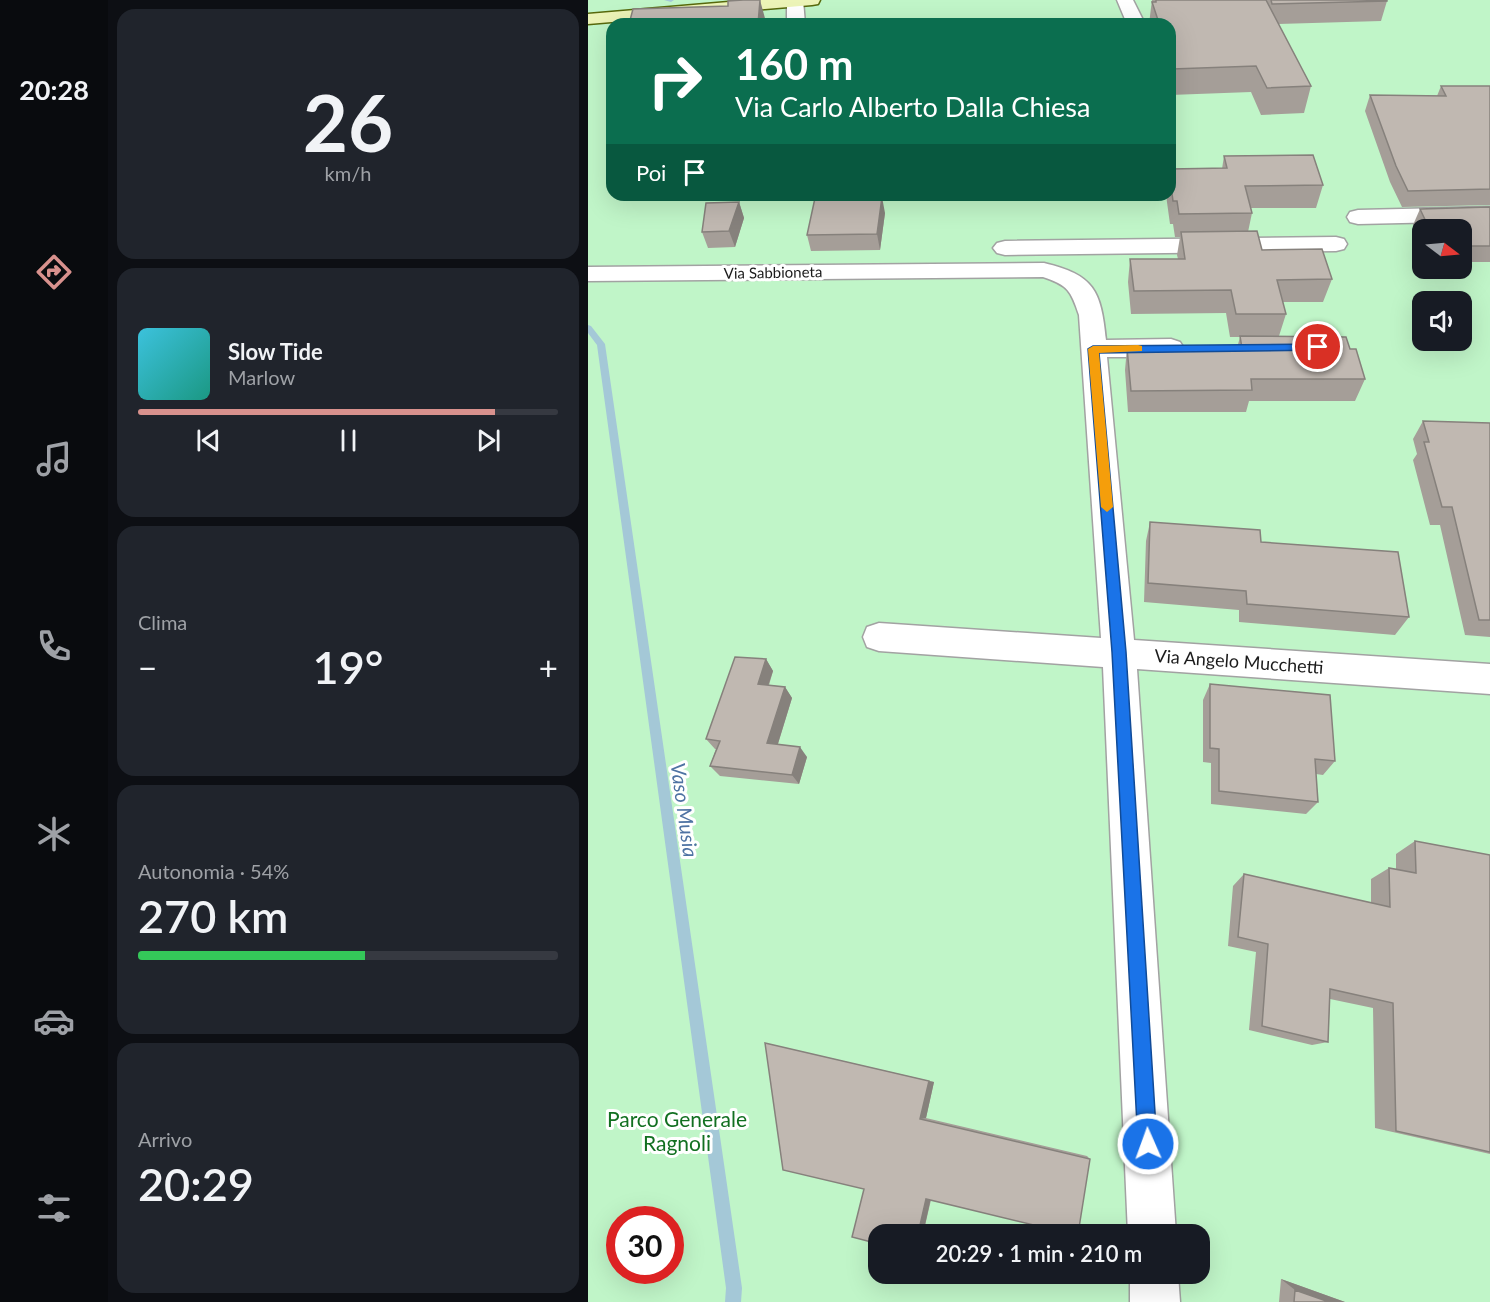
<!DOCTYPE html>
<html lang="it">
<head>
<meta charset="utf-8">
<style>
	:root { --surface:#171b24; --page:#20242c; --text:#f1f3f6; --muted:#9ea1a6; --line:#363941; --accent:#d8918d }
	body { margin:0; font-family:Lato,sans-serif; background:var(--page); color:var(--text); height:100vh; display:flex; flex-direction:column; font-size:22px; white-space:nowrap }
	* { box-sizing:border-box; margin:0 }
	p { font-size:20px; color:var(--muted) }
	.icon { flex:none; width:33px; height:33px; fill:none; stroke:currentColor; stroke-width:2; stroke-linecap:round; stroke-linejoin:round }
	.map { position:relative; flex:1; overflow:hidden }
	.details { display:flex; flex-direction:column; gap:9px; padding:9px; background:#0d0f14; width:480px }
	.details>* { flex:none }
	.top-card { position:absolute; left:18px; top:18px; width:570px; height:183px; border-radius:18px; box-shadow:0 6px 24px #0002; background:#0b6e4f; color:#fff; overflow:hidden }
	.needle { width:39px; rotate:106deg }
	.tools { position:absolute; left:824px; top:219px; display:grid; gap:12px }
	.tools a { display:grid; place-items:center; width:60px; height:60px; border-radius:12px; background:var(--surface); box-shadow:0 6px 24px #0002; font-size:30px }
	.speed { position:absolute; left:18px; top:1206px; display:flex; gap:12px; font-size:30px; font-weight:700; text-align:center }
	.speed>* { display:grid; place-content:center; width:78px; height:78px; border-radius:50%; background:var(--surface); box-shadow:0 6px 24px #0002; line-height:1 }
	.speed .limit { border:9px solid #d22; background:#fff; color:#111 }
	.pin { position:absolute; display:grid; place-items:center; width:51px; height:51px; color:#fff; margin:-26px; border:3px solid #fff; border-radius:50%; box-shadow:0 2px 6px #0007 }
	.me { position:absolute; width:66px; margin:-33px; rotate:358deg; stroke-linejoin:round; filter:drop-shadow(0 0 4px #0008) }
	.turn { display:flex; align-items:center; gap:21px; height:126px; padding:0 30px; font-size:27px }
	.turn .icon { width:78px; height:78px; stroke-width:2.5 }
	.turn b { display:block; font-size:42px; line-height:51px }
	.then { display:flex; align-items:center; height:57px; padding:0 30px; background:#0003; gap:12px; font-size:22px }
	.big { font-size:45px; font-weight:600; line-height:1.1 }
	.details .widget { flex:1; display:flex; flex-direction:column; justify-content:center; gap:9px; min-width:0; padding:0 21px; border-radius:18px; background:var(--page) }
	.details .dial { align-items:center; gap:0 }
	.dial b { font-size:78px; line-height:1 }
	.song { display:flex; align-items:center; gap:18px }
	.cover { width:72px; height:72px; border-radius:9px; background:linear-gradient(135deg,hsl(190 70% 55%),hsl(170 70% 35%)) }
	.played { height:6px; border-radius:3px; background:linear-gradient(90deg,var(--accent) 85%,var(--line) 85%) }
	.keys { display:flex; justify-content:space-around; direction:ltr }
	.heat { display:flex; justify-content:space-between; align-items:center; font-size:33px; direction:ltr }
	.charge { height:9px; border-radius:4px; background:linear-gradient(90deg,#34c759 54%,var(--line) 0) }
	.trip { position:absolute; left:280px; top:1224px; width:342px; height:60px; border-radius:18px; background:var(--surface); box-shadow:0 6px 24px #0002; font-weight:600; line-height:60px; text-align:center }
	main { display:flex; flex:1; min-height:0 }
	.tabs { display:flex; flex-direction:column; width:108px; justify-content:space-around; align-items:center; background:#090b0e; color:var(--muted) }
	.tabs .icon { width:42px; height:42px }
	.tabs .selected { color:var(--accent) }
	.tabs b { font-size:27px; color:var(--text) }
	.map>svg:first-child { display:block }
	.park { fill:#c0f5c8; fill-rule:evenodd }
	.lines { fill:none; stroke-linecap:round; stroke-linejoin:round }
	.stream { fill:#a4c8d7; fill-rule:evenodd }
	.street-casing { stroke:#a2a2a2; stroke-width:3 }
	.secondary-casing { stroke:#57690c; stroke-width:3 }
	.street { fill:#fff; fill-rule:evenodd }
	.secondary { fill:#ecf4b7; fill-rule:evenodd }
	.wall { fill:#a59e98 }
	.shaded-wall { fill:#86817c }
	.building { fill:#c0b8b1; stroke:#86817c; stroke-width:1.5 }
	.route { fill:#1a73e8; stroke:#114b97; stroke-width:1.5 }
	.slow { fill:#f59e0b }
	.labels { text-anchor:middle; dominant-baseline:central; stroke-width:6; stroke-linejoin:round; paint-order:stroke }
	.far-street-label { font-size:15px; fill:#1b1b1b; stroke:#fff }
	.street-label { font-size:18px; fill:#1b1b1b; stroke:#fff }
	.water-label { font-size:20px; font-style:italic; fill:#4f73a3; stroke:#fff }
	.near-park-label { font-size:21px; fill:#127021; stroke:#fff }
</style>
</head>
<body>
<main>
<nav class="tabs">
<b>20:28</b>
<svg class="icon selected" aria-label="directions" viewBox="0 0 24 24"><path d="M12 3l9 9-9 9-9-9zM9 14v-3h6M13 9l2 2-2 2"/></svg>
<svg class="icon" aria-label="music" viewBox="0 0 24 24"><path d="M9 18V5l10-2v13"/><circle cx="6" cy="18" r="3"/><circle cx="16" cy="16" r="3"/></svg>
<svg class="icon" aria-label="phone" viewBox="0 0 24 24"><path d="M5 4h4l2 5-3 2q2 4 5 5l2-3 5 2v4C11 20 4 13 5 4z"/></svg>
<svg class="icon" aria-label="climate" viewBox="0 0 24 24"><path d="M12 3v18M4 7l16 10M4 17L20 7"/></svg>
<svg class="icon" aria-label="car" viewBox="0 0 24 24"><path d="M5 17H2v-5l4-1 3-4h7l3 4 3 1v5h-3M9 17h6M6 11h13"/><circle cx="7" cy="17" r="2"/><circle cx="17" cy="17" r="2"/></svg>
<svg class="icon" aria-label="filters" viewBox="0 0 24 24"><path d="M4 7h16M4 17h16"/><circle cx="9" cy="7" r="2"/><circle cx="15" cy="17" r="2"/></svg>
</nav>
<section class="details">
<div class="widget dial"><b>26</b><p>km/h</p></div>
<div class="widget">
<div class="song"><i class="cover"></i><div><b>Slow Tide</b><p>Marlow</p></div></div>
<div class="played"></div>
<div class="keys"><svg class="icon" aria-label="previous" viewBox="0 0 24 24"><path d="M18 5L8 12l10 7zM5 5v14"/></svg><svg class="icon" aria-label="pause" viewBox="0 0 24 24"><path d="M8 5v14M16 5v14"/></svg><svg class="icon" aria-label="next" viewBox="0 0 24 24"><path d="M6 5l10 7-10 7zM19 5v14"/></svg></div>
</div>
<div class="widget"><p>Clima</p>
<div class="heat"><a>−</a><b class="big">19°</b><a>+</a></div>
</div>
<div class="widget"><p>Autonomia · 54%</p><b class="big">270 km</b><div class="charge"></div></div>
<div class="widget"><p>Arrivo</p><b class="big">20:29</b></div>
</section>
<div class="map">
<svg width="902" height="1302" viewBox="0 0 902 1302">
	<rect width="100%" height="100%" fill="#ece9e1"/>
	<path class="park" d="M0,0H902V1302H0ZM24,24H582V195H24ZM834,230H873V268H834ZM834,302H873V340H834ZM32,1220H82V1270H32ZM291,1234H612V1274H291Z"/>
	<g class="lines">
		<path class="stream" d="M76,0H86L83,2Z
			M0,325L3,326L17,344L154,1288L153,1302H137L138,1288L9,345L0,333Z"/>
		<defs>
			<path id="street" d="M199,0H215L217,24H199Z
				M529,0H545L557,24H539Z
				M902,207V221L770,224L762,222L759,217L762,212L770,210Z
				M748,237L756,239L759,244L756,249L748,251L417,255L409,253L405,248L409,243L417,241Z
				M456,263C506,275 513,290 518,340L583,339L592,342L596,348L592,354L583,357H519L546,640L902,664V694L549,669L588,1234H540L515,667L291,651L279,647L275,637L279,627L291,623L513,638L491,315C483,291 480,285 455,277L0,281V267Z
				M542,1274H590L592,1302H542Z"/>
			<path id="secondary" d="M164,0H232L230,4L224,5L0,24V14Z"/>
		</defs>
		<use href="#street" class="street-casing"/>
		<use href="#secondary" class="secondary-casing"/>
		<use href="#street" class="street"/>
		<use href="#secondary" class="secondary"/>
	</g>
	<path class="wall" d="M564,0H799V1L793,21L690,24L723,86L716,113L673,115L663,92L582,95V24H561Z
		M853,86H902V205L814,207L802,182L777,111L782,95L849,96Z
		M636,156L735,185L728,208H663L664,213L660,232L674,250L744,279L735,302H695L698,314L691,336L762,349L777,379L767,401H661L658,412H540L537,370L539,348H649L652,337H642L638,313L543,314L540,282L542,259H590L589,255L592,237H587L585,224H582L578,195H582V169H634Z
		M151,202L156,218L147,247L120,248L114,232Z
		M902,207V262H873V230H834V243L825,225L832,209Z
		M297,213L292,250L223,251L219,235Z
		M835,421L902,423V637L877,635L852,525H842L825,460L829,454L825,439Z
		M562,522L673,542L821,617L807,635L651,622V610L556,602L558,541Z
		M178,659L185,671L181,685L197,687L204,698L190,744L219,757L211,784L132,776L122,766L128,749H127L118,739Z
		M622,684L747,761L735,775L728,774L730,802L718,814L623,804V763L615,762V700Z
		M827,841L902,855V1154L787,1128L785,1008L742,999L740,1042L724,1045L661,1030L668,952L640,946L645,886L656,874L783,903V879L801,868L808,869V854Z
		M177,1043L346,1082L338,1118L499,1156L502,1159L343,1200L335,1234L276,1189Z
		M693,1279L757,1302H691Z"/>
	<path class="shaded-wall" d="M172,0L178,22L177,24H170Z
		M294,197L297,213L292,250L289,234Z
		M151,202L156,218L147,247L141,231Z
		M178,659L185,671L177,695L170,684Z
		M197,687L204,698L187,753L179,743Z
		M212,747L219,757L211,784L204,775Z
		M341,1081L346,1082L338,1118L332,1119Z
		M344,1193L335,1234H330L338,1199Z
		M693,1279L757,1302H741L707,1290Z"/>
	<path class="building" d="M155,0H172L170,24H41L45,9L140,6V1Z
		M568,0H678L723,86L679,88L668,66L584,69L582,63V24H570L571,23L564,2H568Z
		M683,0H799V1L684,4Z
		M853,86H902V189L820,191L808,166L782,95L858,96Z
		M725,155L735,185L657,186L664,213L591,214L589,201H585L582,178V169L639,168L636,156Z
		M294,197L289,234L219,235L227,198Z
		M151,202L141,231L114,232L118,203Z
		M902,207V246H881L878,242H873V230H842L832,209Z
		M669,231L674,250L734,249L744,279L689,280L698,314H648L643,290L546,291L542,259H597L593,232Z
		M652,336L758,337L762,349H768L777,379H663L664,390L543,391L539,348H654Z
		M835,421L902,423V620H891L864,507H854L836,442H841Z
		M562,522L672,530L673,542L810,552L821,617L659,604L658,591L560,583Z
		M147,657L178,659L170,684L197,687L179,743L212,747L204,775L122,766L132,741L118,739Z
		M622,684L742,695L747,761L727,759L730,802L631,791V749L622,748Z
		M827,841L902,855V1152L808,1131L805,1003L742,989L740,1042L674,1026L680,944L650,937L656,874L802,907L801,868L828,873Z
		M177,1043L341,1081L332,1119L502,1159L490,1234H483L338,1199L330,1234H291V1244L264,1237L276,1189L195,1170Z
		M707,1290L741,1302H706Z"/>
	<path class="route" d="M730,344L735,347L734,350L511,353L538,652L569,1144L566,1150L560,1153L553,1150L550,1144L524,652L500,349L505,346Z"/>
	<path class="slow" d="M550,345L554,346V351L511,353L525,507L519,512L513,507L500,349L505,346Z"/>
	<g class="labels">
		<g class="far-street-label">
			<text transform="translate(185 272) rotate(-1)">Via Sabbioneta</text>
		</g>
		<g class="street-label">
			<text transform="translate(651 661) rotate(4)">Via Angelo Mucchetti</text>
		</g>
		<g class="water-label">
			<text transform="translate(97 810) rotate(82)">Vaso Musia</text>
		</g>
		<g class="near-park-label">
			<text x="89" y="1118">Parco Generale<tspan x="89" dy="24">Ragnoli</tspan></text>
		</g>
	</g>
</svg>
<div class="tools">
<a><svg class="needle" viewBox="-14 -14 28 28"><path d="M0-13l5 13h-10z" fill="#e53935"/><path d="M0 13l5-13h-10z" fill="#9ea1a6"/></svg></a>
<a><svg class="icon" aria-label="sound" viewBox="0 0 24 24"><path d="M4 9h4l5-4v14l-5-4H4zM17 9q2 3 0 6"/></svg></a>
</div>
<div class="speed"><div class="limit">30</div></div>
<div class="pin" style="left:730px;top:347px;background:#d93025"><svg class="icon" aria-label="arrive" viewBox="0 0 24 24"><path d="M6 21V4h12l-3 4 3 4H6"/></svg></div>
<svg class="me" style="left:560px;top:1144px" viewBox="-20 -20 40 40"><circle r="17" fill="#1a73e8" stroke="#fff" stroke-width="3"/><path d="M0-11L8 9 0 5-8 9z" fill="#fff"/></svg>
<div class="trip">20:29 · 1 min · 210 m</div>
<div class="top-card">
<div class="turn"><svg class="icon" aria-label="right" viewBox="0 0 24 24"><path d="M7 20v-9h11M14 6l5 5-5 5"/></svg><div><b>160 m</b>Via Carlo Alberto Dalla Chiesa</div></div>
<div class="then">Poi<svg class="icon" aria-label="arrive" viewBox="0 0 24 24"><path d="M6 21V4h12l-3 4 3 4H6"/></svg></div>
</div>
</div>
</main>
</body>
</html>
